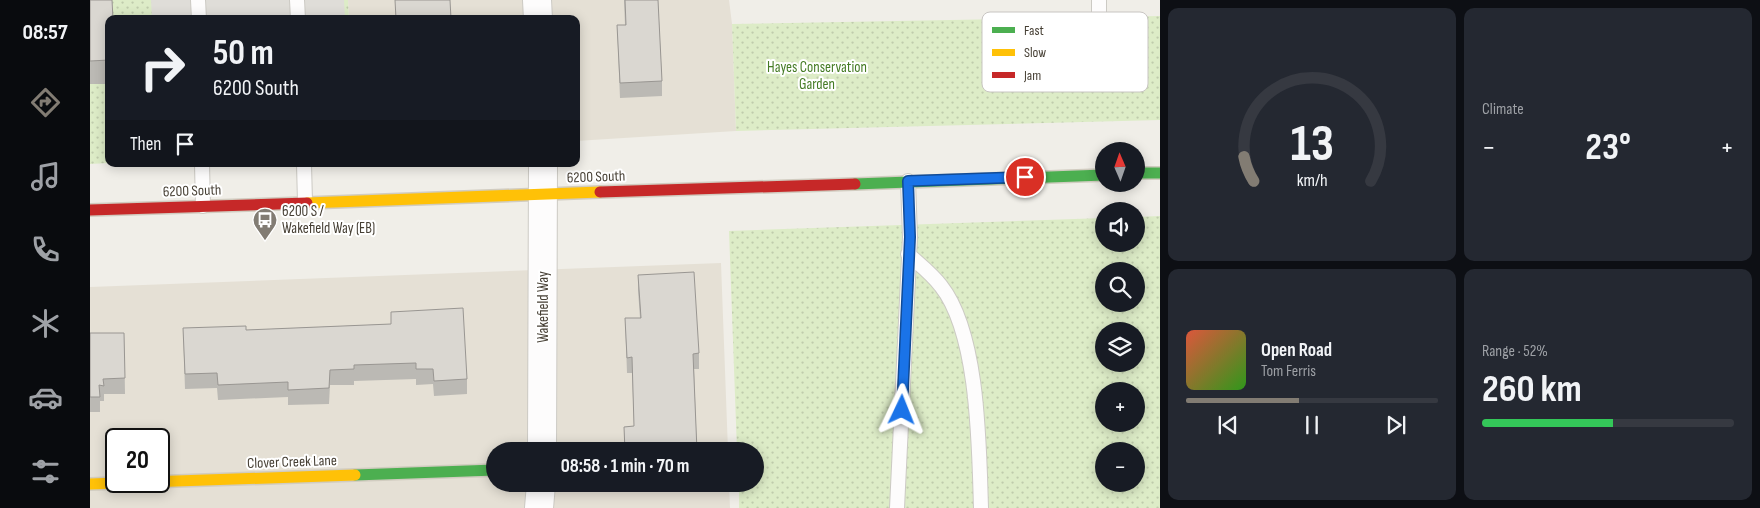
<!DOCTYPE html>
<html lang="en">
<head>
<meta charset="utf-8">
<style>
	:root { --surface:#171b24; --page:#242831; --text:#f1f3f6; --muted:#9ea1a6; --line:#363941; --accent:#827c73 }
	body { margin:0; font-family:"Sofia Sans Condensed",sans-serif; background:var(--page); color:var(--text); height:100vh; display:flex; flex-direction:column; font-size:19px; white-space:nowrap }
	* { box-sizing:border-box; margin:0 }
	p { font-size:16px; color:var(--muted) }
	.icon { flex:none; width:28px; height:28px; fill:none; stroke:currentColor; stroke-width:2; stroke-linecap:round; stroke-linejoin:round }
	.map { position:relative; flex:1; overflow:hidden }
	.details { display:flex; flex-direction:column; gap:8px; padding:8px; background:#0d0f14; width:600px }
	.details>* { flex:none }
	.banner { position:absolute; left:15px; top:15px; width:475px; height:152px; border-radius:10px; box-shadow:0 2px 12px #0003; background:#171b24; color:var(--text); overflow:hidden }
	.needle { width:32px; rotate:358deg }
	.buttons { position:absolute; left:1005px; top:142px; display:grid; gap:10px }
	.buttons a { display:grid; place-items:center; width:50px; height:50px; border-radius:50%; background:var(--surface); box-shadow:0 2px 12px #0003; font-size:25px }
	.speed { position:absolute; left:15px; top:428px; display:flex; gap:10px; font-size:25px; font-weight:700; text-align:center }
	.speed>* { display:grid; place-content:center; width:65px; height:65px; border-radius:50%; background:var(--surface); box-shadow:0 2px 12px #0003; line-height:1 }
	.speed .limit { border:2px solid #111; border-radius:8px; background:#fff; color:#111 }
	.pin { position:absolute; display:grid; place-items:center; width:42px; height:42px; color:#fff; margin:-21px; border:2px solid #fff; border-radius:50%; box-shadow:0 1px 5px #0007 }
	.me { position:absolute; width:55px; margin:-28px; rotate:2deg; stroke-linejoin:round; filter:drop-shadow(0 0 4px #0008) }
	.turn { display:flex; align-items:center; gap:18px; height:105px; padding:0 25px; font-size:22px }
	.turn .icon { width:65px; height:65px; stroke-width:2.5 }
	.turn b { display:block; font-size:35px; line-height:42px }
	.then { display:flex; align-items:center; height:48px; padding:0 25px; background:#0003; gap:10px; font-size:19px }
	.big { font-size:38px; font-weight:700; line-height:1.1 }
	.details .card { flex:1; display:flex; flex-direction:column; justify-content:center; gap:8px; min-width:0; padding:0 18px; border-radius:10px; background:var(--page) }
	.details .dial { align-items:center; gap:0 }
	.dial svg { height:130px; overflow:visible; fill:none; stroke:var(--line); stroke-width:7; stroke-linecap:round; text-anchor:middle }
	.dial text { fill:var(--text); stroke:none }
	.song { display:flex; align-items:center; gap:15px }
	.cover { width:60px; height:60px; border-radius:8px; background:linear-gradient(135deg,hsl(10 70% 55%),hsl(110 70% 35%)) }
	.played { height:5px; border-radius:2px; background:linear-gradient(90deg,var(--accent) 45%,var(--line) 45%) }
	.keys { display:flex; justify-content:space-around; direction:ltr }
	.heat { display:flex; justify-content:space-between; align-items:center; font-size:28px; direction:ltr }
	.charge { height:8px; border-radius:4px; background:linear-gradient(90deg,#34c759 52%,var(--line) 0) }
	.details .tiles { flex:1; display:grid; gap:8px; grid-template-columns:repeat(2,1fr) }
	.trip { position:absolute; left:396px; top:442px; width:278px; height:50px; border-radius:25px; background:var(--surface); box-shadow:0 2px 12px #0003; font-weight:700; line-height:50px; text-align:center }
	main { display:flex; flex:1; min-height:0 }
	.dock { display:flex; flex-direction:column; width:90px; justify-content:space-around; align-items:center; background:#090b0e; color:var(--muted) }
	.dock .icon { width:35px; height:35px }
	.dock .selected { color:var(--accent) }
	.dock b { font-size:22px; color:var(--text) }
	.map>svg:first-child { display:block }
	.residential { fill:#e5e0d5; fill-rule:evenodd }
	.grass { fill:url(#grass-dots); fill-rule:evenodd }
	.parking { fill:#dfddd8 }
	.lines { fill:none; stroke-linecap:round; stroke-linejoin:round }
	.lane-casing { stroke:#cccac4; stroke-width:16 }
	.street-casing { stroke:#cccac4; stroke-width:30 }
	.fast-casing { stroke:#d1ccc0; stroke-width:14 }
	.slow-casing { stroke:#d1ccc0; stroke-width:14 }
	.jam-casing { stroke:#d1ccc0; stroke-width:14 }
	.lane { stroke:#fdfcfc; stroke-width:14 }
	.street { stroke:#fdfcfc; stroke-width:28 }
	.fast { stroke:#4caf50; stroke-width:11 }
	.slow { stroke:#ffc107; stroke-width:11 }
	.jam { stroke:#c62828; stroke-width:11 }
	.wall { fill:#bbb9b4 }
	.building { fill:#dad7d1; stroke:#999692 }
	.route-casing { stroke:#114b97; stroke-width:12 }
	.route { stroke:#1a73e8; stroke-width:9 }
	.labels { text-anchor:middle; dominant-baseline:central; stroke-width:4; stroke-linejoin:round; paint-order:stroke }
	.park-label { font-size:15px; fill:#457b25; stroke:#fff }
	.street-label { font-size:15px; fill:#463f34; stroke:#fff }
	.poi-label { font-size:15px; fill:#463f34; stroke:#fff; text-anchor:start }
	.key { fill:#fff; stroke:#c8c5c2; stroke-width:1 }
	.key-label { font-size:14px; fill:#463f34 }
</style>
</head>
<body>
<main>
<nav class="dock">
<b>08:57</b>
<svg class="icon selected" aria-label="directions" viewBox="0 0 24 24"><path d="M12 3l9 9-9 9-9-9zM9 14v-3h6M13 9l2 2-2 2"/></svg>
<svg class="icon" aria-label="music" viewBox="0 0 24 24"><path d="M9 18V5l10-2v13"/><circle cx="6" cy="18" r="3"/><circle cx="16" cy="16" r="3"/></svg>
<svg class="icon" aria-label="phone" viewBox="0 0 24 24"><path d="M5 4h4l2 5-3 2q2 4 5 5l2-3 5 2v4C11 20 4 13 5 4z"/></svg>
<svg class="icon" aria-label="climate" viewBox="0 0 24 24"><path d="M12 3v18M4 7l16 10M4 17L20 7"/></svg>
<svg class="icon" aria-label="car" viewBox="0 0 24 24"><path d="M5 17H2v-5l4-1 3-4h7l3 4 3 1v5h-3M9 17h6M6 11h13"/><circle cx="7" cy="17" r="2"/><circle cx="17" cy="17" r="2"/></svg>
<svg class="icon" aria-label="filters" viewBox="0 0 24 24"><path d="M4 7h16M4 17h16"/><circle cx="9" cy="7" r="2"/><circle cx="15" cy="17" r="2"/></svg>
</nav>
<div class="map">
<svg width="1070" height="508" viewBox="0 0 1070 508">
	<defs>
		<pattern id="grass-dots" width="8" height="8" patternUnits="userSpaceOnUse" patternTransform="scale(1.25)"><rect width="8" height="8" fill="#ddecc7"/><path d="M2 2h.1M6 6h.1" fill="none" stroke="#bfcbac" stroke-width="1.8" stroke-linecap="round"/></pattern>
	</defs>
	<rect width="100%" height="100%" fill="#f0eee8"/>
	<path class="residential" d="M258,0H639L642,24L646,131L486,141V19H259Z
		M631,263L638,451H405V484H639L640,508H0V287ZM26,439H69V481H26Z"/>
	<path class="grass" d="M0,0H258L259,19H19V163L0,164Z
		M1070,16V120L646,131L642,24Z
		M1070,216V508H649V484H665V451H647L639,231L1014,218V244H1046V217ZM1014,271H1046V304H1014ZM1014,331H1046V364H1014ZM1014,391H1046V424H1014ZM1014,451H1046V484H1014Z"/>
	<path class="parking" d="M61,0H254L255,19H62Z"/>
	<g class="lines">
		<defs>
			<path id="lane" d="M108,0L109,19
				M207,0L208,19
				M1009,0V17
				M112,164L113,206
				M214,164L215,202
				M818,254C829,264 842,274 851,286C889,334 889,448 891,508
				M807,508L820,237L818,181"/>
			<path id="street" d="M447,0L448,19
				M452,451L453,164
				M449,508L451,484"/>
			<path id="fast" d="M1046,173H1070
				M765,184L1014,175
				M265,475L405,470"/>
			<path id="slow" d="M217,203L510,192
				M0,484L265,475"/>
			<path id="jam" d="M510,192L765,184
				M0,210L217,203"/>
		</defs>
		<use href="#lane" class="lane-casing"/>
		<use href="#street" class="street-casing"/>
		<use href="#fast" class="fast-casing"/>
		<use href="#slow" class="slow-casing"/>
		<use href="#jam" class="jam-casing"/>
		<use href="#lane" class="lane"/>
		<use href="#street" class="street"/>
		<use href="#fast" class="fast"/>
		<use href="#slow" class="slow"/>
		<use href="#jam" class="jam"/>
	</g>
	<path class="wall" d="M0,0L19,19V84H0Z
		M534,0H568L572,81V96L530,98L527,25H535Z
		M548,275L609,353V369H604L607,451H534V427L544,426L542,373H537L535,318H550L548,290Z
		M301,312L377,379V394L344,396L343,384L326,385V379L264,381V385H240L239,404L198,405V397L128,400L127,388L95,389L93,328L156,330L301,324Z
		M0,333H34L35,394H14V401H10V412H0Z"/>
	<path class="building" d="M0,0H22L23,19H19V60L0,61Z
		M305,0H360L361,19H306Z
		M535,0H568L572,81L530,83L527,25H536Z
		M604,272L609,353L603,354L607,451H535L534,427L544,426L542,357L537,358L535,318H551L548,275Z
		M373,308L377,379L344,381L343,369H326V363L264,365V369L240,370L239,388L198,390V382L128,385L127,373L95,374L93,328L156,326V330L301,324V312Z
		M0,333H34L35,378L13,379L14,386L9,385L10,397H0Z"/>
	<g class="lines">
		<defs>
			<path id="route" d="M812,410L820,237L818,181L935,177"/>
		</defs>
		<use href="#route" class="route-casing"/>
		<use href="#route" class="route"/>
	</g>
	<defs>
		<symbol id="bus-pin" viewBox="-11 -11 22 30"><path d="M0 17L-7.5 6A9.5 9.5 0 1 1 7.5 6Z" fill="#827c73" stroke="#fff"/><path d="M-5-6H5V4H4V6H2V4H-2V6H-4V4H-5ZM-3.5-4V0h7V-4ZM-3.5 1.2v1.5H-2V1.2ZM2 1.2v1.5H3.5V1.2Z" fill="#fff"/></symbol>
	</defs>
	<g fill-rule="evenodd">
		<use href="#bus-pin" x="161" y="206" width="28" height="38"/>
	</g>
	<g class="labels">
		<g class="park-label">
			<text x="727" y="67">Hayes Conservation<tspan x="727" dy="17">Garden</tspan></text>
		</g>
		<g class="street-label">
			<text transform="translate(506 177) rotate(-2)">6200 South</text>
			<text transform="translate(102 191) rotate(-2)">6200 South</text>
			<text transform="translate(453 307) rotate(-90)">Wakefield Way</text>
			<text transform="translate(202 462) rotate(-2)">Clover Creek Lane</text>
		</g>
		<g class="poi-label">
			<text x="192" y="211">6200 S /<tspan x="192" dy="17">Wakefield Way (EB)</tspan></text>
		</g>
	</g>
	<rect x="892" y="12" width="166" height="80" rx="8" class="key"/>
	<rect x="902" y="27" width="23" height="6" fill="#4caf50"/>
	<rect x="902" y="49" width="23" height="7" fill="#ffc107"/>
	<rect x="902" y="72" width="23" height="6" fill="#c62828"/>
	<g class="key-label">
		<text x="934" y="35">Fast</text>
		<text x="934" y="57">Slow</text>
		<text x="934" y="80">Jam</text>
	</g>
</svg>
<div class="buttons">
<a><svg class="needle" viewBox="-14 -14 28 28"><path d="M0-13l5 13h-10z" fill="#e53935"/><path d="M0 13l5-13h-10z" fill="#9ea1a6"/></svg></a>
<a><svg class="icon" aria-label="sound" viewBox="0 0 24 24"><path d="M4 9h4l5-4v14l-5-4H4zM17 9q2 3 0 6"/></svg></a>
<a><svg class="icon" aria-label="search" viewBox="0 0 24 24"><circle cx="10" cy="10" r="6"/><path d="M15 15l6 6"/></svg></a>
<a><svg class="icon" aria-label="layers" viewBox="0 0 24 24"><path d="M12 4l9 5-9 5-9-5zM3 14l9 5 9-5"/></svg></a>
<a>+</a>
<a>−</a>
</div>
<div class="speed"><div class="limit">20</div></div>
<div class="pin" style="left:935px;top:177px;background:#d93025"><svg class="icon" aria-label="arrive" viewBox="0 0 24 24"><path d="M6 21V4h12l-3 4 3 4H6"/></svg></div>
<svg class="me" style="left:812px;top:410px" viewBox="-20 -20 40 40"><path d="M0-17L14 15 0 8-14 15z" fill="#1a73e8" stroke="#fff" stroke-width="4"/></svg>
<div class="trip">08:58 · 1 min · 70 m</div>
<div class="banner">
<div class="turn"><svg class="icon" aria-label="right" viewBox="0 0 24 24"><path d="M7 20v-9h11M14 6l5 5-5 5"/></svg><div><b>50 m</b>6200 South</div></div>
<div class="then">Then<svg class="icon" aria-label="arrive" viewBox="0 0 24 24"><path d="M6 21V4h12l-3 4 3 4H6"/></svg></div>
</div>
</div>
<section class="details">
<div class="tiles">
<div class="card dial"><svg viewBox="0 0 100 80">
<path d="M14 69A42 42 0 1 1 86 69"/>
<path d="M14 69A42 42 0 0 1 8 54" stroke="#827c73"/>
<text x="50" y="56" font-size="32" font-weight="700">13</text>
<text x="50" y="72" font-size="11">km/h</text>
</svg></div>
<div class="card"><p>Climate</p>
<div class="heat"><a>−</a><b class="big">23°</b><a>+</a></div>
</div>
<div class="card">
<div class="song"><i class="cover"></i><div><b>Open Road</b><p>Tom Ferris</p></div></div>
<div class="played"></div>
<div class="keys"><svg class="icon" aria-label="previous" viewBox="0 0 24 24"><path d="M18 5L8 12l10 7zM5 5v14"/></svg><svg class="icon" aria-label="pause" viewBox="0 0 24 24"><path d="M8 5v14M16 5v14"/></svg><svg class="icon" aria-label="next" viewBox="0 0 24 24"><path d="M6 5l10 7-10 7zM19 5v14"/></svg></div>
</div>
<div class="card"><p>Range · 52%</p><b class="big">260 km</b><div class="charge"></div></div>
</div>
</section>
</main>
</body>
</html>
